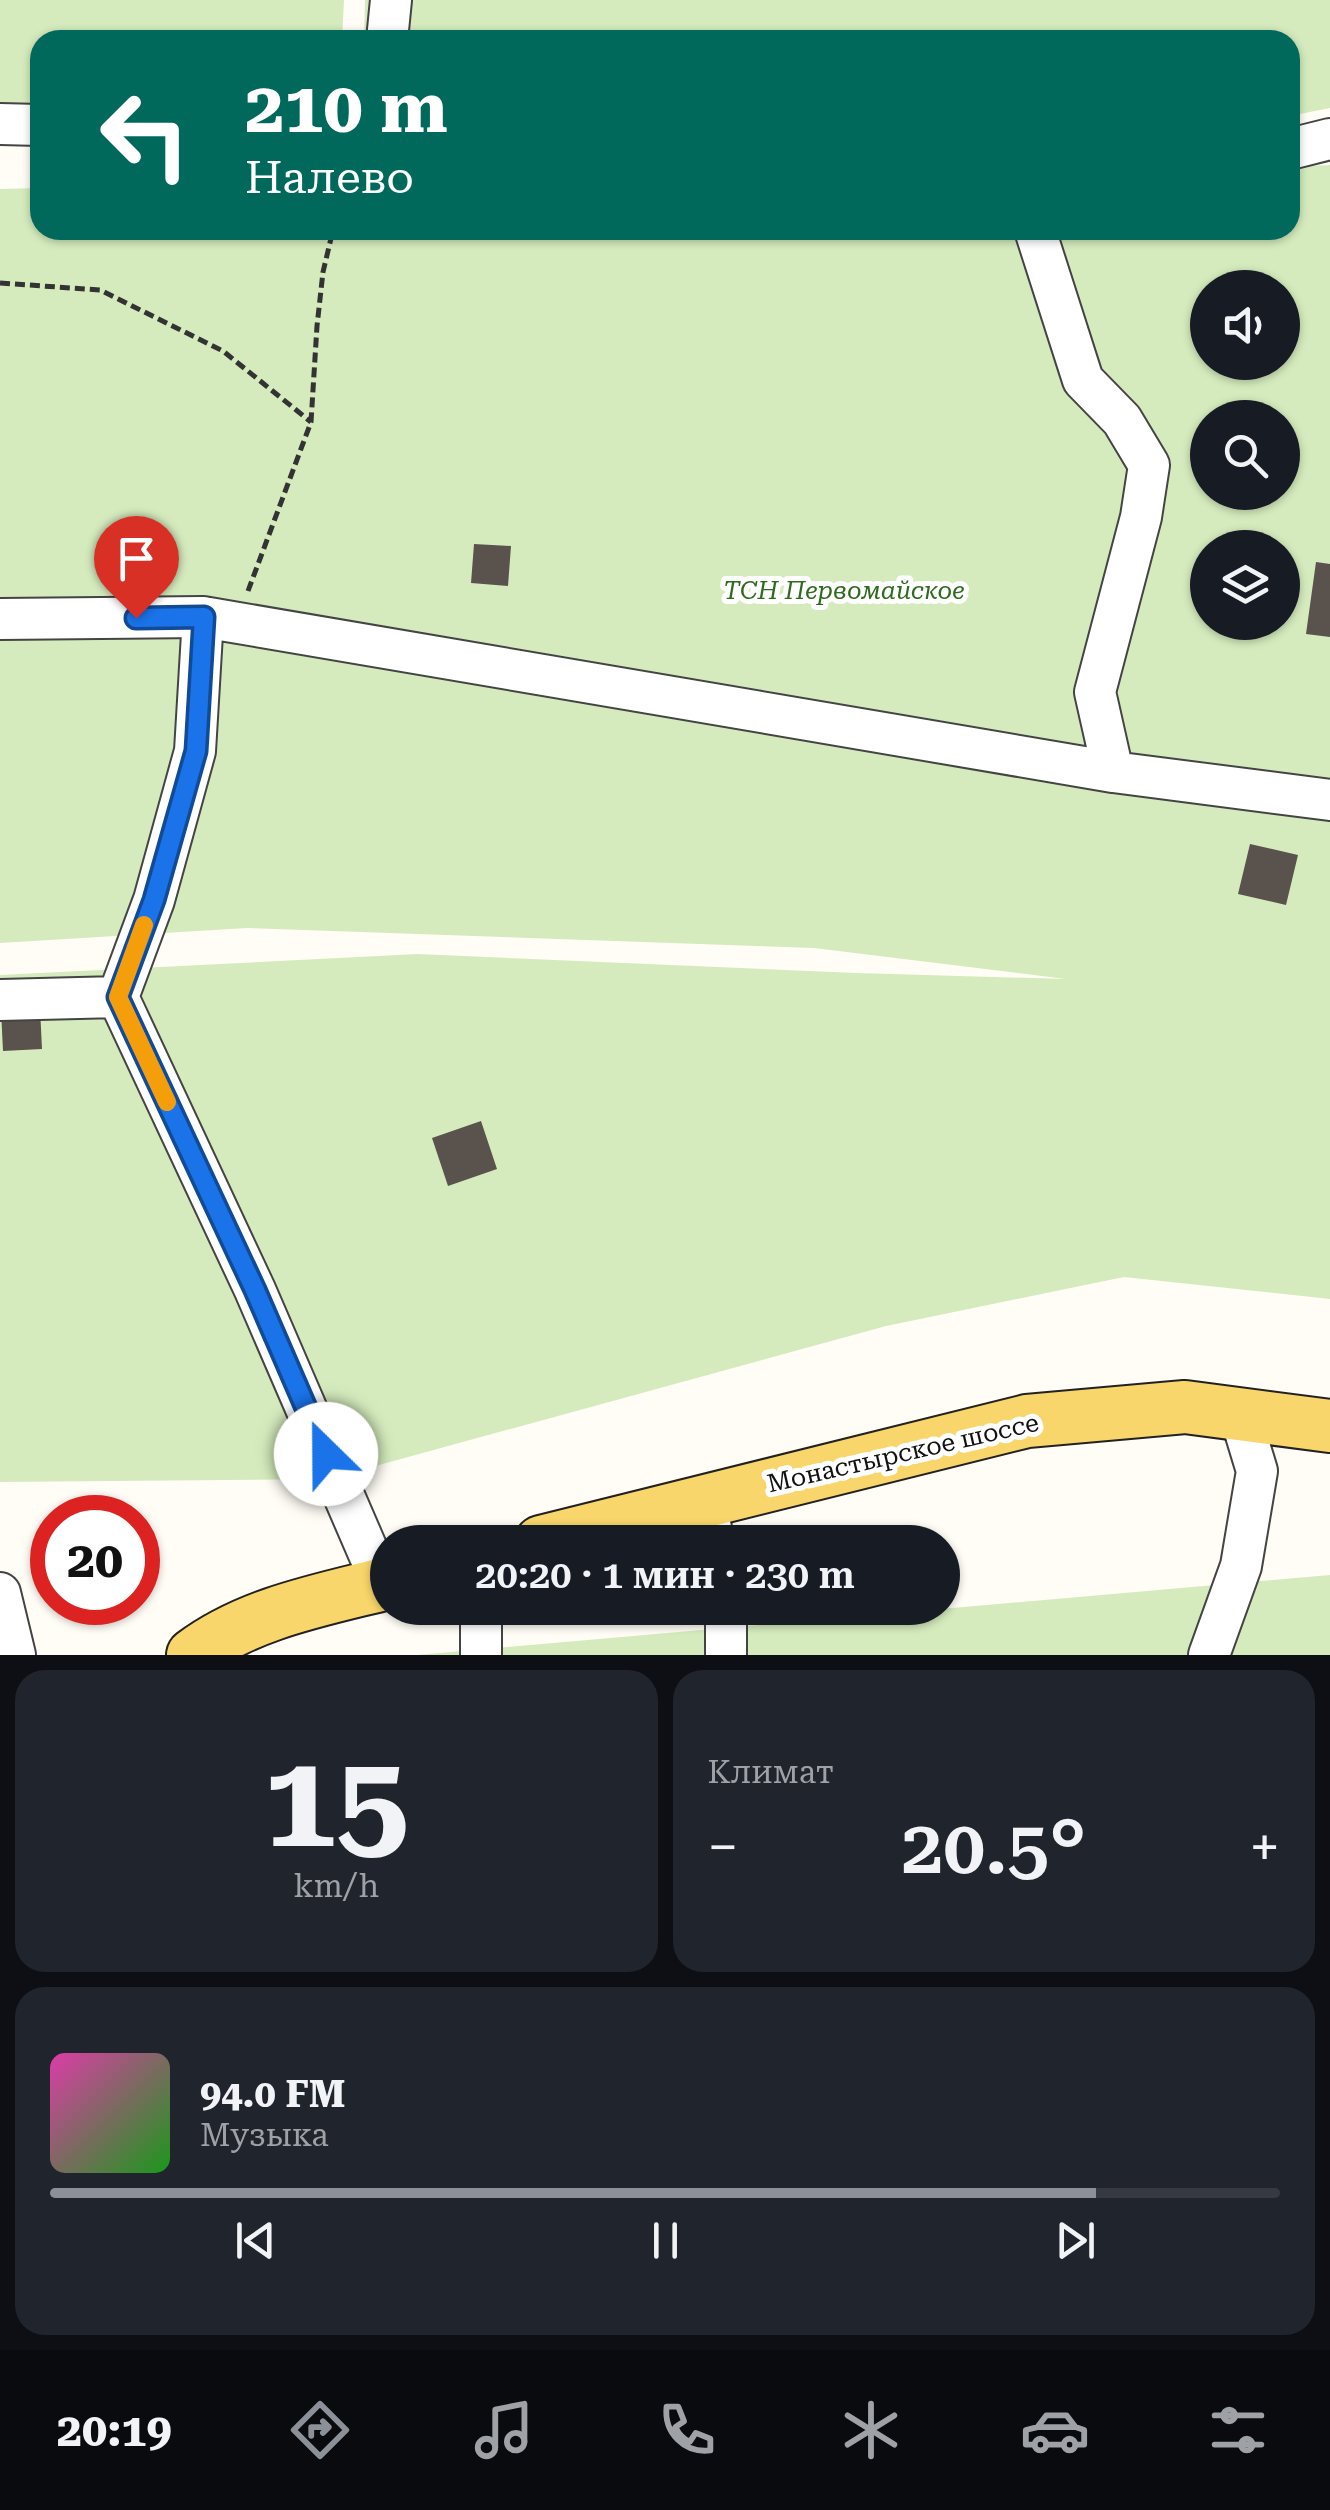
<!DOCTYPE html>
<html lang="ru">
<head>
<meta charset="utf-8">
<style>
	:root { --surface:#171b24; --page:#20242c; --text:#f1f3f6; --muted:#9ea1a6; --line:#363941; --accent:#8c9099 }
	body { margin:0; font-family:"Roboto Serif",serif; background:var(--page); color:var(--text); height:100vh; display:flex; flex-direction:column; font-size:38px; white-space:nowrap }
	* { box-sizing:border-box; margin:0 }
	p { font-size:32px; color:var(--muted) }
	.icon { flex:none; width:55px; height:55px; fill:none; stroke:currentColor; stroke-width:2; stroke-linecap:round; stroke-linejoin:round }
	.map { position:relative; height:1655px; overflow:hidden }
	.side { display:flex; flex-direction:column; gap:15px; padding:15px; background:#0d0f14; flex:1 }
	.side>* { flex:none }
	.guide { position:absolute; left:30px; top:30px; width:1270px; height:210px; border-radius:30px; box-shadow:0 2px 8px #0004; background:#00695c; color:#fff; overflow:hidden }
	.buttons { position:absolute; left:1190px; top:270px; display:grid; gap:20px }
	.buttons a { display:grid; place-items:center; width:110px; height:110px; border-radius:50%; background:var(--surface); box-shadow:0 2px 8px #0004; font-size:50px }
	.speed { position:absolute; left:30px; top:1495px; display:flex; gap:20px; font-size:50px; font-weight:700; text-align:center }
	.speed>* { display:grid; place-content:center; width:130px; height:130px; border-radius:50%; background:var(--surface); box-shadow:0 2px 8px #0004; line-height:1 }
	.speed .limit { border:15px solid #d22; background:#fff; color:#111 }
	.pin { position:absolute; display:grid; place-items:center; width:85px; height:85px; color:#fff; margin:-102px -42px; border-radius:50% 50% 50% 0; rotate:-45deg; box-shadow:0 0 10px #0007 }
	.pin .icon { rotate:45deg }
	.me { position:absolute; width:110px; margin:-55px; rotate:337deg; stroke-linejoin:round; filter:drop-shadow(0 0 8px #0008) }
	.turn { display:flex; align-items:center; gap:35px; height:210px; padding:0 50px; font-size:45px }
	.turn .icon { width:130px; height:130px; stroke-width:2.5 }
	.turn b { display:block; font-size:70px; line-height:85px }
	.big { font-size:75px; font-weight:600; line-height:1.1 }
	.side .card { flex:1; display:flex; flex-direction:column; justify-content:center; gap:15px; min-width:0; padding:0 35px; border-radius:30px; background:var(--page) }
	.side .dial { align-items:center; gap:0 }
	.dial b { font-size:130px; line-height:1 }
	.song { display:flex; align-items:center; gap:30px }
	.cover { width:120px; height:120px; border-radius:15px; background:linear-gradient(135deg,hsl(320 70% 55%),hsl(120 70% 35%)) }
	.played { height:10px; border-radius:5px; background:linear-gradient(90deg,var(--accent) 85%,var(--line) 85%) }
	.keys { display:flex; justify-content:space-around; direction:ltr }
	.heat { display:flex; justify-content:space-between; align-items:center; font-size:55px; direction:ltr }
	.side .tiles { flex:1; display:grid; gap:15px; grid-template-columns:1fr 1fr }
	.card:last-child { grid-column:span 2 }
	.trip { position:absolute; left:370px; top:1525px; width:590px; height:100px; border-radius:50px; background:var(--surface); box-shadow:0 2px 8px #0004; font-weight:600; line-height:100px; text-align:center }
	.menu { display:flex; height:160px; justify-content:space-around; align-items:center; background:#090b0e; color:var(--muted) }
	.menu .icon { width:70px; height:70px }
	.menu .on { color:var(--accent) }
	.menu b { font-size:45px; color:var(--text) }
	.map>svg:first-child { display:block }
	.green { fill:#d5ebbd; fill-rule:evenodd }
	.building { fill:#5a524d }
	.lines { fill:none; stroke-linecap:round; stroke-linejoin:round }
	.minor-casing { stroke:#444; stroke-width:44 }
	.major-casing { stroke:#222; stroke-width:56 }
	.path { stroke:#333; stroke-width:5; stroke-dasharray:10 5; stroke-linecap:butt }
	.minor { stroke:#fff; stroke-width:40 }
	.major { stroke:#f9d66b; stroke-width:52 }
	.route-casing { stroke:#114b97; stroke-width:25 }
	.route { stroke:#1a73e8; stroke-width:18 }
	.slow { stroke:#f59e0b; stroke-width:18 }
	.labels { text-anchor:middle; dominant-baseline:central; stroke-width:10; stroke-linejoin:round; paint-order:stroke }
	.park-label { font-size:25px; font-style:italic; fill:#2f6b1f; stroke:#fff }
	.street-label { font-size:25px; fill:#111; stroke:#fff }
</style>
</head>
<body>
<div class="map">
<svg width="1330" height="1655" viewBox="0 0 1330 1655">
	<rect width="100%" height="100%" fill="#fffdf5"/>
	<path class="green" d="M0,0H344L342,40H40V107L0,105Z
		M365,0H1330V108L1290,116V40H364Z
		M1330,165V1299L1124,1277L886,1326L328,1479L0,1482V975L418,954L856,973L1066,979L814,948L247,928L0,943V189L40,188V230H1290V167ZM1208,288H1282V362H1208ZM1208,418H1282V492H1208ZM1208,548H1282V622H1208Z
		M1330,1575V1655H417Z"/>
	<path class="building" d="M474,544L511,546L508,586L471,583Z
		M1316,562L1330,564V637L1306,634Z
		M1250,844L1298,855L1286,905L1238,894Z
		M40,1008L42,1049L3,1051L1,1010Z
		M481,1121L497,1169L448,1186L432,1138Z"/>
	<g class="lines">
		<defs>
			<path id="minor" d="M387,40L391,0
				M0,124L40,125
				M1290,149L1330,139
				M1035,230L1083,380L1122,420L1149,465L1141,517L1095,692L1113,772
				M203,617L195,751L154,900L118,997L255,1290L382,1584
				M0,619L203,617L1113,772L1330,800
				M0,1000L118,997
				M705,1500L714,1542
				M0,1593L15,1655
				M481,1608V1655
				M726,1608V1655
				M1209,1655L1241,1566L1257,1471L1240,1415"/>
			<path id="major" d="M541,1542L1027,1421L1185,1407L1330,1426
				M193,1655C249,1613 321,1600 388,1583"/>
		</defs>
		<use href="#minor" class="minor-casing"/>
		<use href="#major" class="major-casing"/>
		<path class="path" d="M0,283L100,290L223,351L311,422
			M248,591L311,422L317,326L323,272L333,230"/>
		<use href="#minor" class="minor"/>
		<use href="#major" class="major"/>
	</g>
	<g class="lines">
		<defs>
			<path id="route" d="M136,618L204,617L196,751L154,900L118,997L255,1290L326,1454"/>
		</defs>
		<use href="#route" class="route-casing"/>
		<use href="#route" class="route"/>
		<path class="slow" d="M144,925L118,997L167,1102"/>
	</g>
	<g class="labels">
		<g class="park-label">
			<text x="844" y="590">ТСН Первомайское</text>
		</g>
		<g class="street-label">
			<text transform="translate(903 1453) rotate(-13)">Монастырское шоссе</text>
		</g>
	</g>
</svg>
<div class="buttons">
<a><svg class="icon" aria-label="sound" viewBox="0 0 24 24"><path d="M4 9h4l5-4v14l-5-4H4zM17 9q2 3 0 6"/></svg></a>
<a><svg class="icon" aria-label="search" viewBox="0 0 24 24"><circle cx="10" cy="10" r="6"/><path d="M15 15l6 6"/></svg></a>
<a><svg class="icon" aria-label="layers" viewBox="0 0 24 24"><path d="M12 4l9 5-9 5-9-5zM3 14l9 5 9-5"/></svg></a>
</div>
<div class="speed"><div class="limit">20</div></div>
<div class="pin" style="left:136px;top:618px;background:#d93025"><svg class="icon" aria-label="arrive" viewBox="0 0 24 24"><path d="M6 21V4h12l-3 4 3 4H6"/></svg></div>
<svg class="me" style="left:326px;top:1454px" viewBox="-20 -20 40 40"><circle r="19" fill="#fff"/><path d="M0-13L10 11 0 6-10 11z" fill="#1a73e8"/></svg>
<div class="trip">20:20 · 1 мин · 230 m</div>
<div class="guide">
<div class="turn"><svg class="icon" aria-label="left" viewBox="0 0 24 24"><path d="M17 20v-9H6M10 6l-5 5 5 5"/></svg><div><b>210 m</b>Налево</div></div>
</div>
</div>
<section class="side">
<div class="tiles">
<div class="card dial"><b>15</b><p>km/h</p></div>
<div class="card"><p>Климат</p>
<div class="heat"><a>−</a><b class="big">20.5°</b><a>+</a></div>
</div>
<div class="card">
<div class="song"><i class="cover"></i><div><b>94.0 FM</b><p>Музыка</p></div></div>
<div class="played"></div>
<div class="keys"><svg class="icon" aria-label="previous" viewBox="0 0 24 24"><path d="M18 5L8 12l10 7zM5 5v14"/></svg><svg class="icon" aria-label="pause" viewBox="0 0 24 24"><path d="M8 5v14M16 5v14"/></svg><svg class="icon" aria-label="next" viewBox="0 0 24 24"><path d="M6 5l10 7-10 7zM19 5v14"/></svg></div>
</div>
</div>
</section>
<nav class="menu">
<b>20:19</b>
<svg class="icon on" aria-label="directions" viewBox="0 0 24 24"><path d="M12 3l9 9-9 9-9-9zM9 14v-3h6M13 9l2 2-2 2"/></svg>
<svg class="icon" aria-label="music" viewBox="0 0 24 24"><path d="M9 18V5l10-2v13"/><circle cx="6" cy="18" r="3"/><circle cx="16" cy="16" r="3"/></svg>
<svg class="icon" aria-label="phone" viewBox="0 0 24 24"><path d="M5 4h4l2 5-3 2q2 4 5 5l2-3 5 2v4C11 20 4 13 5 4z"/></svg>
<svg class="icon" aria-label="climate" viewBox="0 0 24 24"><path d="M12 3v18M4 7l16 10M4 17L20 7"/></svg>
<svg class="icon" aria-label="car" viewBox="0 0 24 24"><path d="M5 17H2v-5l4-1 3-4h7l3 4 3 1v5h-3M9 17h6M6 11h13"/><circle cx="7" cy="17" r="2"/><circle cx="17" cy="17" r="2"/></svg>
<svg class="icon" aria-label="filters" viewBox="0 0 24 24"><path d="M4 7h16M4 17h16"/><circle cx="9" cy="7" r="2"/><circle cx="15" cy="17" r="2"/></svg>
</nav>
</body>
</html>
